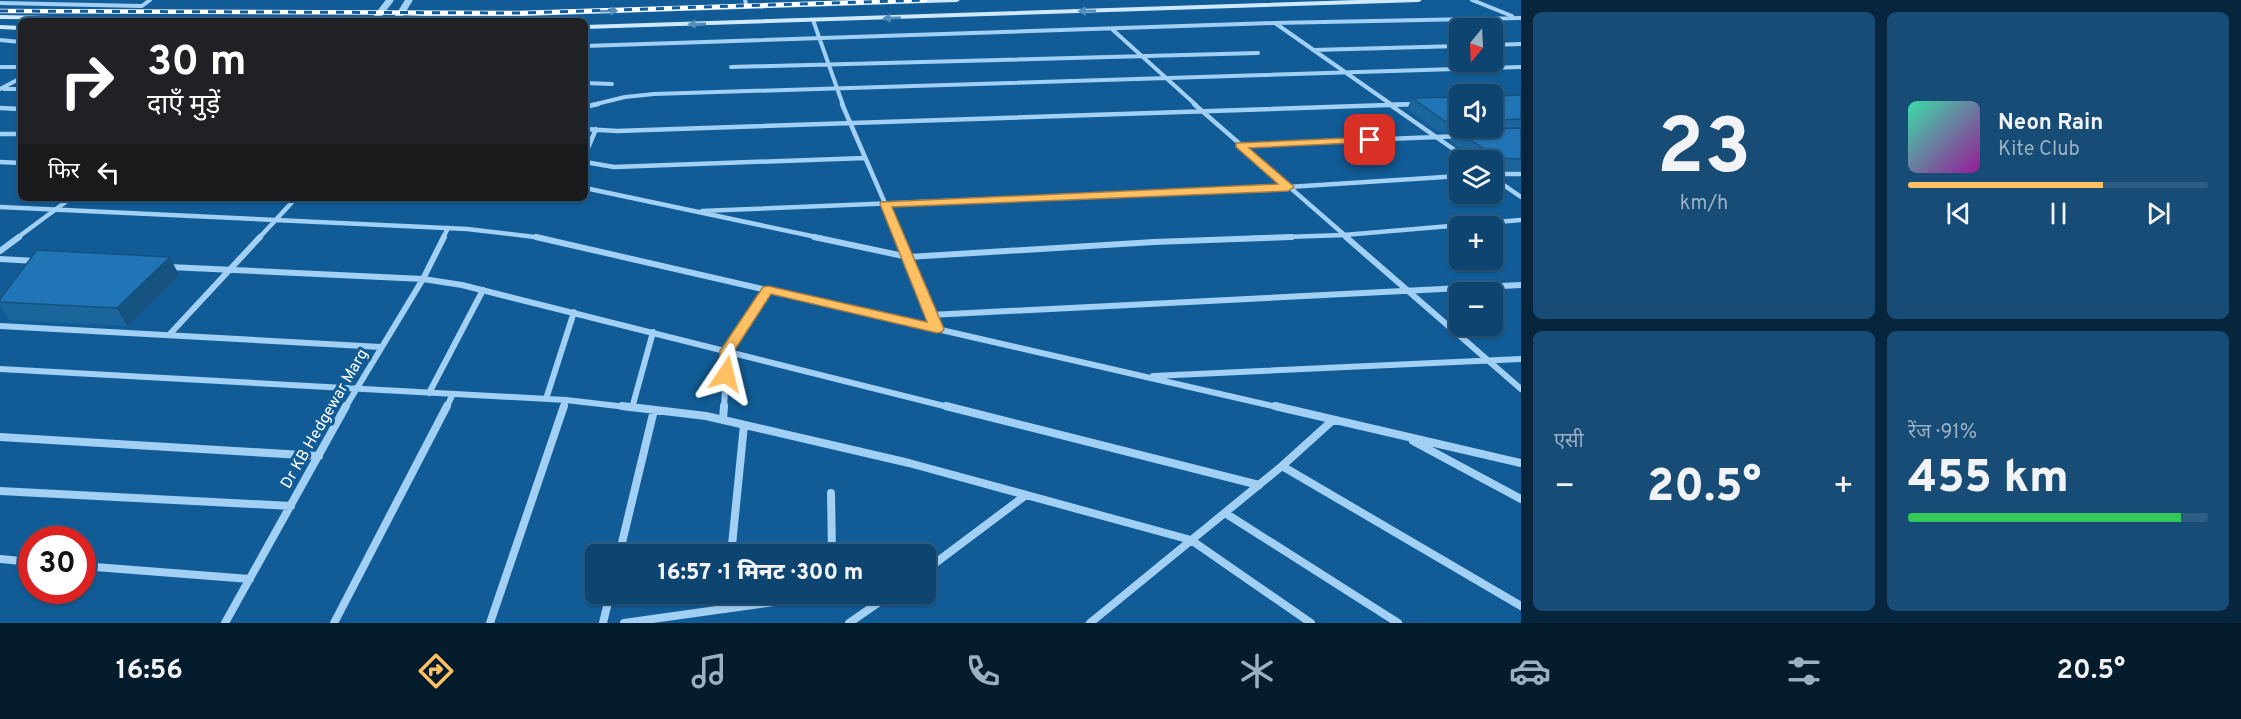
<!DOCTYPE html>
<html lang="hi">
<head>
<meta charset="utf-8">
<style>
	:root { --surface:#0d4570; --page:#164c75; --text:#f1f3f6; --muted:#9ab1c3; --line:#2d5d83; --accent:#ffbf63 }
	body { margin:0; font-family:Overpass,"Noto Sans Devanagari",sans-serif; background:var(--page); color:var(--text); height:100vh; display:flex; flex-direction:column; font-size:22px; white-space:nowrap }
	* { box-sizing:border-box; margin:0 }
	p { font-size:20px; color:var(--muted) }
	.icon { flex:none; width:33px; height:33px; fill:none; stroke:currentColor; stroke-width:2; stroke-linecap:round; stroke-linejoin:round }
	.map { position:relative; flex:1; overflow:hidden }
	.details { display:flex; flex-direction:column; gap:12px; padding:12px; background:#07263e; width:720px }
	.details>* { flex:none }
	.hud { position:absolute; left:18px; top:18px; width:570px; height:183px; border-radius:9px; box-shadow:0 2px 4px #0004,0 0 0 2px var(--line); background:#202124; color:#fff; overflow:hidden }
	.needle { width:39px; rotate:198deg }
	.fabs { position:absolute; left:1449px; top:18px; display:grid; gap:12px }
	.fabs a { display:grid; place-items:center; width:54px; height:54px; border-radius:9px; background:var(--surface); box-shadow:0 2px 4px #0004,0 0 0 2px var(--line); font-size:30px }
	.speed { position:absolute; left:18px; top:526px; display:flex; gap:12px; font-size:30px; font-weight:700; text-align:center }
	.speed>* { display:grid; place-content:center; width:78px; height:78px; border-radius:50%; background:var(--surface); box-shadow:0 2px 4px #0004,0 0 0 2px var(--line); line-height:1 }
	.speed .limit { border:9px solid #d22; background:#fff; color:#111 }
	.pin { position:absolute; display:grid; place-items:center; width:51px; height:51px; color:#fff; margin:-26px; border-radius:12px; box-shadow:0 3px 9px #0006 }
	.me { position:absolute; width:66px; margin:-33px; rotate:10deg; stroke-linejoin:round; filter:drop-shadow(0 0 4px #0008) }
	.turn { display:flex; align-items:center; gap:21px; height:126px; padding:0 30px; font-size:27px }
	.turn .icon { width:78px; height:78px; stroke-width:2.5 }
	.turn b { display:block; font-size:42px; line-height:51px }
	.then { display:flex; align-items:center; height:57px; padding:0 30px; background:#0003; gap:12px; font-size:22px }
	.big { font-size:45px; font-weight:800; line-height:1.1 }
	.details .tile { flex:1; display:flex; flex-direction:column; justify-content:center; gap:9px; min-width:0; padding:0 21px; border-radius:9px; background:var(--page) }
	.details .dial { align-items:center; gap:0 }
	.dial b { font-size:78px; line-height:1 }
	.song { display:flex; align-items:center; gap:18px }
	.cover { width:72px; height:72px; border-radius:9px; background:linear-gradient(135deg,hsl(160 70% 55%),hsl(300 70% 35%)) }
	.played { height:6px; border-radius:3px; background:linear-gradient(90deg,var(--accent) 65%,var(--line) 65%) }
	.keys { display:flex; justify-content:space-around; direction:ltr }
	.heat { display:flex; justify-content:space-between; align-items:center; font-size:33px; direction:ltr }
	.charge { height:9px; border-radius:4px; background:linear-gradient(90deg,#34c759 91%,var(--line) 0) }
	.details .tiles { flex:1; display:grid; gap:12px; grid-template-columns:repeat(2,1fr) }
	.trip { position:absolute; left:585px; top:544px; width:351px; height:60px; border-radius:9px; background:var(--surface); box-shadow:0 2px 4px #0004,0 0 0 2px var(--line); font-weight:800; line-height:60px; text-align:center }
	.dock { display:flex; height:96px; justify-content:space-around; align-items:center; background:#051c2d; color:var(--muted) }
	.dock .icon { width:42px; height:42px }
	.dock .current { color:var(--accent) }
	.dock b { font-size:27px; color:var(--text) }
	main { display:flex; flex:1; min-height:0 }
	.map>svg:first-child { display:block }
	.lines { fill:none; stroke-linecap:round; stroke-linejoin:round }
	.minor-far3 { stroke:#a1d0f4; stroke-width:4 }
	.minor-far2 { stroke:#a1d0f4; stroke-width:4.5 }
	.minor-far1 { stroke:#a1d0f4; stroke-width:6 }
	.minor { stroke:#a1d0f4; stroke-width:8 }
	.tertiary { stroke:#a1d0f4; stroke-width:7 }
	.secondary { fill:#d0e9fd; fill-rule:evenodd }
	.rail-casing { stroke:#fff; stroke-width:4.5 }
	.rail { stroke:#115c96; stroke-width:3; stroke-dasharray:8; stroke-linecap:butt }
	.wall { fill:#1b659d }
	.shaded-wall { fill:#16527f }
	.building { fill:#1f75b6; stroke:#16527f; stroke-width:1.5 }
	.oneway { fill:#548dba }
	.route { fill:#ffbf63; stroke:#a67c40; stroke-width:1.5 }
	.labels { text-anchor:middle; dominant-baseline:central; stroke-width:6; stroke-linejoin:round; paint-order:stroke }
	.street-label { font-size:16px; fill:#fff; stroke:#115c96 }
</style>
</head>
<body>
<main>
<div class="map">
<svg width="1521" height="623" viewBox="0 0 1521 623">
	<rect width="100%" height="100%" fill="#115c96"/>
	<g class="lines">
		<path class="minor-far3" d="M745,0L747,7
			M1472,0L1512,16
			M0,3L142,6L150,0
			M813,20L843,105
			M1275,23L1392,105
			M1113,30L1196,105
			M0,40L21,42
			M1492,45L1521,44
			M585,46L1274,23L1521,18
			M1313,50L1460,46
			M0,67H21
			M731,67L1258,53
			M585,83L612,84
			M0,89L21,78
			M4,89H21
			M592,105L625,97L654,94L1521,67
			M1379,105L1417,104"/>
		<path class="minor-far2" d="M842,104L900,238
			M1194,104L1348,238
			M1389,104L1469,160
			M585,107L598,104
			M0,108L21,109
			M585,129L617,131L1417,104
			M0,134H21
			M1240,145L1461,136
			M585,155L596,129
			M0,162L21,163
			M585,162L614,167L865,158
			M1492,174H1521
			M1492,177L1521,197
			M585,188L821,238
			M0,207L467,229L543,238
			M702,211L1288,187L1460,176
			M17,238L71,198
			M259,238L296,198
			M443,238L448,228
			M1251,238L1344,235L1521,220"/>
		<path class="minor-far1" d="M536,237L1281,408
			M814,237L908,257L1154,242L1292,237
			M899,237L937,329
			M1346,237L1521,389
			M0,251L19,237
			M0,259L36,261
			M169,267L423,279L462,285L952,408
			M930,315L1521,285
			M0,326L381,347
			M169,335L260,237
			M0,369L566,400L635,408
			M1153,376L1521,359
			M429,393L483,290
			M546,399L574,312
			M345,408L423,279L444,237
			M446,408L453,394
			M563,408L566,400
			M632,408L653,332
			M724,408L727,351L768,290"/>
		<path class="minor" d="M622,406L706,416L909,463L1191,540L1311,623
			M946,406L1259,485
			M1275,406L1521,463
			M723,420L724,406
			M0,437L319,456
			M1413,441L1521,499
			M1282,466L1521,606
			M0,491L291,506
			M831,493L832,555
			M1225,513L1398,623
			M619,555L654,410
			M731,555L744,425
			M0,559L32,562
			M82,566L250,579
			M926,570L1026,495
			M726,609L727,594
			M225,623L346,406
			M334,623L447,406
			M490,623L564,406
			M603,623L610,594
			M624,623L831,594
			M849,623L891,594
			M1090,623L1282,466L1333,420"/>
		<path class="tertiary" d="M374,21L390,0
			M396,21L409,0"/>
		<path class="secondary" d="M895,0H960L957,2L364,21H296L299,19Z
			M1357,0H1422L1419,2L585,29V25Z
			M0,15L199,19L202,21L0,19Z
			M0,25L21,26V30L0,29Z"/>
		<defs>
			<path id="rail" d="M0,11L520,13L925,0"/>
		</defs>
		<use href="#rail" class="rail-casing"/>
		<use href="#rail" class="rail"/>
	</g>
	<path class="wall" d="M1521,95V171L1492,170V160H1478L1450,141L1455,132L1441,133L1407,109L1412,98L1460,97V128H1492V96Z
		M179,275L127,326L9,320L0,305V299Z"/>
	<path class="shaded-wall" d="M170,257L179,275L127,326L117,308Z"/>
	<path class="building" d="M1521,95V119L1492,120V96Z
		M1460,97V121L1446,122L1412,98Z
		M1521,128V159L1497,158L1456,130Z
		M37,250L170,257L117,308L0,302V299Z"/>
	<defs><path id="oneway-solid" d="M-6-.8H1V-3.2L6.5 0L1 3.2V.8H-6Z" transform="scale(1.5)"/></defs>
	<g class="oneway">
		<use href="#oneway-solid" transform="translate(609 11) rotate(-2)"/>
		<use href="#oneway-solid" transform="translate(1087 11) rotate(178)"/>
		<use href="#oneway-solid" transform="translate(892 18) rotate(178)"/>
		<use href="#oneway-solid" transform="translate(697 24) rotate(178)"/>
	</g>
	<path class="route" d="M1370,137H1373V142L1249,148L1292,185L1294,187L1288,191L892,207L944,329L942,332L937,333L771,294L734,351L731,378L726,379L718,374L720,351L763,287L768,286L927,322L880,204L881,202L1278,184L1236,147V143Z"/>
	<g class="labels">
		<g class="street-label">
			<text transform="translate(325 419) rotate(-60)">Dr KB Hedgewar Marg</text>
		</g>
	</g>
</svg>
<div class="fabs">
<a><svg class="needle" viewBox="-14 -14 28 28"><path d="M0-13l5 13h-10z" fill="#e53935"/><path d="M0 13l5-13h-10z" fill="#9ab1c3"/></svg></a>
<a><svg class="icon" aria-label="sound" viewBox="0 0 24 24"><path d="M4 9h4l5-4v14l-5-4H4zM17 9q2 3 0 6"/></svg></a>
<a><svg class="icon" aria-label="layers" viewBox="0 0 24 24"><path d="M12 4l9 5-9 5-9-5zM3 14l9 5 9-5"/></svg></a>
<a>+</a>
<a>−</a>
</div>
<div class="speed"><div class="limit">30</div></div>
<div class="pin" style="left:1370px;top:140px;background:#d93025"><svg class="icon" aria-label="arrive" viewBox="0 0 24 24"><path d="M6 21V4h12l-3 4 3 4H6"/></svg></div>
<svg class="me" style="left:726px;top:374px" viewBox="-20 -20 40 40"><path d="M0-17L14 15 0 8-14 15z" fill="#ffbf63" stroke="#fff" stroke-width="4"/></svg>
<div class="trip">16:57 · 1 मिनट · 300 m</div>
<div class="hud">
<div class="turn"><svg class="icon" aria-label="right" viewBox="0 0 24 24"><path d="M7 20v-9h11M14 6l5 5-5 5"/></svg><div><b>30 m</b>दाएँ मुड़ें</div></div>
<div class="then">फिर<svg class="icon" aria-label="left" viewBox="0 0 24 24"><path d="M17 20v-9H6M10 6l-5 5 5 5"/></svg></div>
</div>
</div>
<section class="details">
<div class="tiles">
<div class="tile dial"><b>23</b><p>km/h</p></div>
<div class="tile">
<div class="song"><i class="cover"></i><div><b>Neon Rain</b><p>Kite Club</p></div></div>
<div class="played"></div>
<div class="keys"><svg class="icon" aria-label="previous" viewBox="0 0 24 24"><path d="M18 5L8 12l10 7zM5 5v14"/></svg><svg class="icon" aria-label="pause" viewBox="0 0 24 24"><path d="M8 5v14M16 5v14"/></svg><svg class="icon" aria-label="next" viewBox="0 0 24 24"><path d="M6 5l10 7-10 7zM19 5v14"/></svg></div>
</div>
<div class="tile"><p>एसी</p>
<div class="heat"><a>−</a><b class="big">20.5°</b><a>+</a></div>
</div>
<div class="tile"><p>रेंज · 91%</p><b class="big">455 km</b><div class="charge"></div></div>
</div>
</section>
</main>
<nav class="dock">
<b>16:56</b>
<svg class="icon current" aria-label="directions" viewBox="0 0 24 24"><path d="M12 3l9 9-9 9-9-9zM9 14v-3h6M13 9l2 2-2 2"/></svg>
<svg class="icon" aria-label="music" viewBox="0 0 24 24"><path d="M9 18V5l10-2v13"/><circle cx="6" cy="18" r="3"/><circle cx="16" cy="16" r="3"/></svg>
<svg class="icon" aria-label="phone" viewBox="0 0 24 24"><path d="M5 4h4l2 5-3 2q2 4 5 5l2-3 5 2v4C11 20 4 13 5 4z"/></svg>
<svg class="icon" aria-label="climate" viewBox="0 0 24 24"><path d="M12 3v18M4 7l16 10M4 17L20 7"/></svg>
<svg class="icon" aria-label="car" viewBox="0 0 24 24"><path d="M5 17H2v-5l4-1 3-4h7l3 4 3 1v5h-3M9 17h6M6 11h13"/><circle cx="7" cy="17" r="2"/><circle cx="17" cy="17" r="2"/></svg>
<svg class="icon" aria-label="filters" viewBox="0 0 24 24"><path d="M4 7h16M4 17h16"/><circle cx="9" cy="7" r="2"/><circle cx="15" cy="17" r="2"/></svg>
<b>20.5°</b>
</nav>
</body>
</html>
